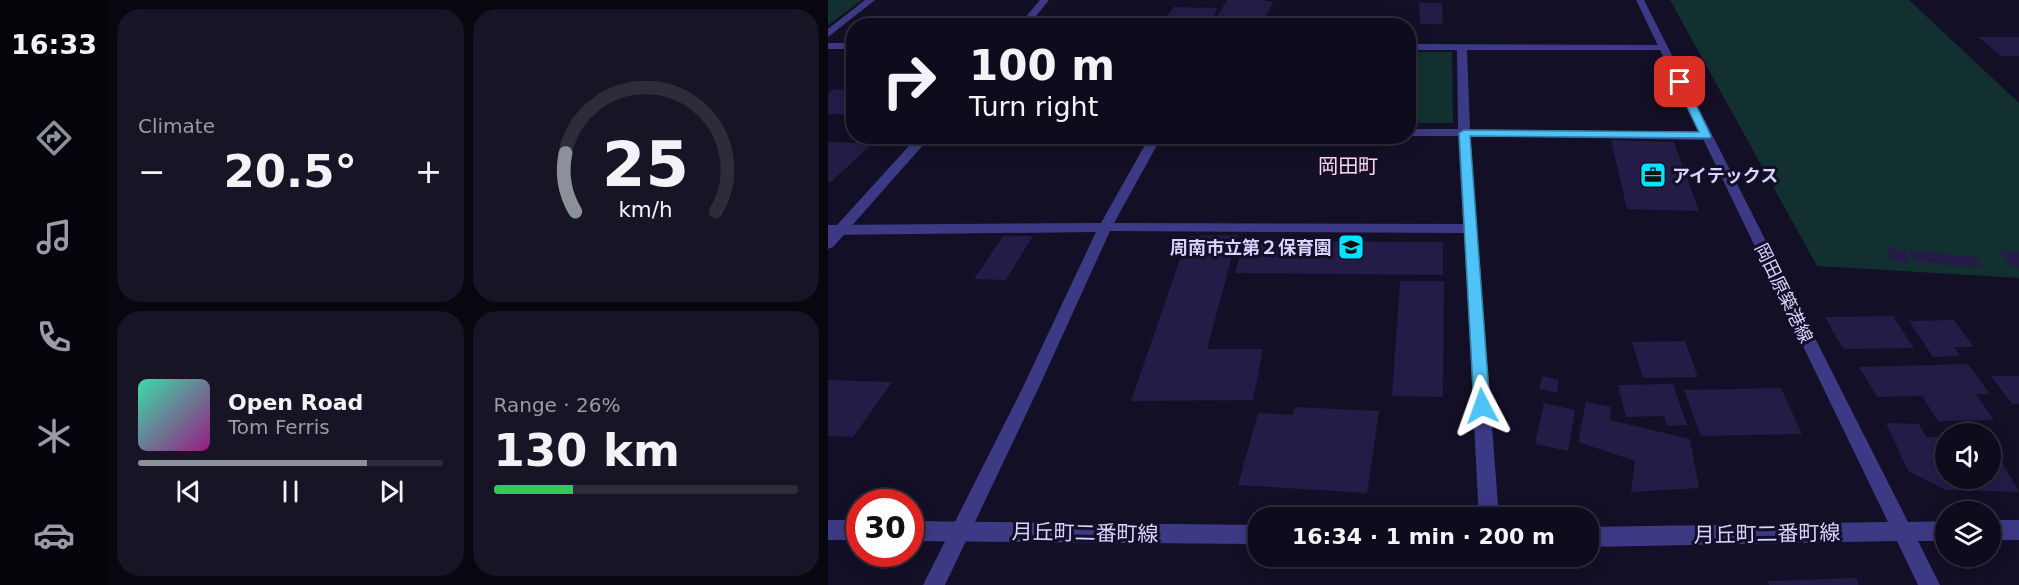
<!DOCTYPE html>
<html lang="en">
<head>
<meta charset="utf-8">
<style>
	:root { --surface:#0e0b1c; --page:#171425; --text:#f1f3f6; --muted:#9b9ba3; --line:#2e2b3b; --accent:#8c9099 }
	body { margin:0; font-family:"DejaVu Sans","Noto Sans JP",sans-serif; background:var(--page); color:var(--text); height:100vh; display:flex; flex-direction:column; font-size:22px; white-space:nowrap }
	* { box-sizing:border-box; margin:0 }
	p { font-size:20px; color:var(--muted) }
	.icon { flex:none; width:33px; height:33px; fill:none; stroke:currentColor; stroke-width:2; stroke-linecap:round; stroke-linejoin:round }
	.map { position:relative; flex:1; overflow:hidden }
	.sheet { display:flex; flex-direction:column; gap:9px; padding:9px; background:#08060f; width:720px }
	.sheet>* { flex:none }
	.banner { position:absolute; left:18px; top:18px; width:570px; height:126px; border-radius:24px; box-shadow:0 3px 15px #0003,0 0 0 2px var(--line); background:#0e0b1c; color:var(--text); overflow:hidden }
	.buttons { position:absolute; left:1107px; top:423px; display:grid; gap:12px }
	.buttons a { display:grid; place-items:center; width:66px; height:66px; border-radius:50%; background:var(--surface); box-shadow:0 3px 15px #0003,0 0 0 2px var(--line); font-size:30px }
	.speed { position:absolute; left:18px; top:489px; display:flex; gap:12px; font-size:30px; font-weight:700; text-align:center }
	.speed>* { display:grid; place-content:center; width:78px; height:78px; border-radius:50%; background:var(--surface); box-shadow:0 3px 15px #0003,0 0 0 2px var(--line); line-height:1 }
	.speed .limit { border:9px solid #d22; background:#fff; color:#111 }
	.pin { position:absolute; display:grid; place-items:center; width:51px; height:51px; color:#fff; margin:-26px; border-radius:12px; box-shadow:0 3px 9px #0006 }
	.me { position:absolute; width:66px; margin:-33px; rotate:356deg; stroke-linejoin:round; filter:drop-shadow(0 0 4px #0008) }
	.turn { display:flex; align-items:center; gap:21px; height:126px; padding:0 24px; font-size:27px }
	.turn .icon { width:78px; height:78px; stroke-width:2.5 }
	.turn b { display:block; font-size:42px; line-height:51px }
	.big { font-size:45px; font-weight:700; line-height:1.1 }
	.sheet .card { flex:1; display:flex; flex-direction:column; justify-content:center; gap:9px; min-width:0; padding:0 21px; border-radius:24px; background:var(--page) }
	.sheet .dial { align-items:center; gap:0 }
	.dial svg { height:156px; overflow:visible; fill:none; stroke:var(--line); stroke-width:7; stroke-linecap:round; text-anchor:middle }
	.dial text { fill:var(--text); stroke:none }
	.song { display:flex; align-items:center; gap:18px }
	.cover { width:72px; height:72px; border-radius:9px; background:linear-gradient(135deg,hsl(160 70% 55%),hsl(310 70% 35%)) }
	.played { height:6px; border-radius:3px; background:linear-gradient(90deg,var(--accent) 75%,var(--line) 75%) }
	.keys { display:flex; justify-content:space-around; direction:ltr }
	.heat { display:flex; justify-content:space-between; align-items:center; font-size:33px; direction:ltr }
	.charge { height:9px; border-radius:4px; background:linear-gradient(90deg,#34c759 26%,var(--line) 0) }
	.sheet .tiles { flex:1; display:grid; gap:9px; grid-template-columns:repeat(2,1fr) }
	.trip { position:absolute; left:420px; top:507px; width:351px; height:60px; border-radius:24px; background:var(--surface); box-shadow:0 3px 15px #0003,0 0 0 2px var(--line); font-weight:700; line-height:60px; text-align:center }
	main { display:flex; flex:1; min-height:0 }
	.tabs { display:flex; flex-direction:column; width:108px; justify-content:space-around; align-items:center; background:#06040b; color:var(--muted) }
	.tabs .icon { width:42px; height:42px }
	.tabs .on { color:var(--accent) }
	.tabs b { font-size:27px; color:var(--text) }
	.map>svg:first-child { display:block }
	.green { fill:#12302f }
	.building { fill:#241b47 }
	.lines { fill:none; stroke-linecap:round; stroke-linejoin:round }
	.minor { fill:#3d3a85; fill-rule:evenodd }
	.tertiary { fill:#3d3a85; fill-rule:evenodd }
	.route { fill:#4fc3f7; stroke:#337fa1; stroke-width:1.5 }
	.labels { text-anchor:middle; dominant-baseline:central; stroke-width:6; stroke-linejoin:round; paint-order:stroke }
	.poi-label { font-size:18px; font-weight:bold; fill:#d9d4ff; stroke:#130f26; text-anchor:start }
	.street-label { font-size:18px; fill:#d9d4ff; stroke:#130f26 }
	.neighbourhood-label { font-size:20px; fill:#ffd6f0; stroke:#130f26 }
	.near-street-label { font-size:21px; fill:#d9d4ff; stroke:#130f26 }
</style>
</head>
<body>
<main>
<nav class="tabs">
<b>16:33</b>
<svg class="icon on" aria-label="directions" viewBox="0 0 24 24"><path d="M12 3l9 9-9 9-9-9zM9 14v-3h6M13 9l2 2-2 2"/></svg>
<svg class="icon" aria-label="music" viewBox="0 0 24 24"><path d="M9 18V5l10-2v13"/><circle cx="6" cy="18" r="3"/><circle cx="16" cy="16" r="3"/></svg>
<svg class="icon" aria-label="phone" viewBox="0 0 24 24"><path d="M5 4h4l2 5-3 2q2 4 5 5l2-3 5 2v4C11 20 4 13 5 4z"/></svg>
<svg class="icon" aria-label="climate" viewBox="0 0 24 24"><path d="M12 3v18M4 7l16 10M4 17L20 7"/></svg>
<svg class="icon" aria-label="car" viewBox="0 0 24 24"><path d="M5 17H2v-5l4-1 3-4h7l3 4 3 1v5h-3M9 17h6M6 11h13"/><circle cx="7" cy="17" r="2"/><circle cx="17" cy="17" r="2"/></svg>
</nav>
<section class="sheet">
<div class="tiles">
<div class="card"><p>Climate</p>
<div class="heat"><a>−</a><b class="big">20.5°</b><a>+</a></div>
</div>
<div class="card dial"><svg viewBox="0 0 100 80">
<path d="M14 69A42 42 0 1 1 86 69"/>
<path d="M14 69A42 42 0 0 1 9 39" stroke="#8c9099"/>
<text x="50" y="56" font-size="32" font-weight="700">25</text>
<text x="50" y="72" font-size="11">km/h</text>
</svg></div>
<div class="card">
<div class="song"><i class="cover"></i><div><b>Open Road</b><p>Tom Ferris</p></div></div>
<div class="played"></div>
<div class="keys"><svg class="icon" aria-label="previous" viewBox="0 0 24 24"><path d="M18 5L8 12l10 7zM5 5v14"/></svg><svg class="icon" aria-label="pause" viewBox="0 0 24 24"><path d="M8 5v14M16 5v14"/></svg><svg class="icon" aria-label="next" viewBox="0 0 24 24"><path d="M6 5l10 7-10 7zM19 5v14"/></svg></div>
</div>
<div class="card"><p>Range · 26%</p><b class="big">130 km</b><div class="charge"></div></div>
</div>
</section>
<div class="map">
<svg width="1191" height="585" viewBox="0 0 1191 585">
	<rect width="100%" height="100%" fill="#130f26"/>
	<path class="green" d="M0,0H34L0,25Z
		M842,0H1081L1191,103V278L989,266Z
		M581,52H624L625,123H581Z"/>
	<path class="building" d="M399,0H432L445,2L436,19L388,18Z
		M591,3H614L615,24H592Z
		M345,7L390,8L384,18L339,17Z
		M1150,37H1191V56H1173Z
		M6,89L26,90V115L0,114V94Z
		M783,140L846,142L871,211L799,209Z
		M0,142L45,143L3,182H0Z
		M410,235L379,349H435L425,400L303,401L360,236Z
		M175,236H205L178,280L146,279Z
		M416,241L615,242V275L407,273Z
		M1060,247L1077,251L1080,264L1062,260Z
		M1080,250L1148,257L1154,268L1085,261Z
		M1172,250L1191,251V267H1183Z
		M572,281H616L615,397L564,396Z
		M1065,316L1086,348L1015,349L997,317Z
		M1126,320L1146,347H1126L1132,356L1105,357L1081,321Z
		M857,341L870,377L815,378L804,342Z
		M1140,364L1162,394H1148L1166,420L1110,421L1094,396L1049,397L1031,367Z
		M714,376L731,380L729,393L711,389Z
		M1163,376H1191V404H1184Z
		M0,380L64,382L25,437L0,436Z
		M845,384L859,425L839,426L836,416L798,417L790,385Z
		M953,388L974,434L873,436L856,390Z
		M758,402L783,407L782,420L862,439L871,488L803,492L807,461L750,442Z
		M716,403L747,410L740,451L707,444Z
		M467,407L551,411L539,493L410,485L430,413L464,415Z
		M1058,423L1091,424L1098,437H1118V478H1162V451H1168L1191,492L1117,490L1080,471Z
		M1028,578L1031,585H941L940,581Z"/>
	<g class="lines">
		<path class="minor" d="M37,0H47L0,37V29Z
			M0,43H26V49H0Z
			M580,44L838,45L840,47L835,50H639L642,129L878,132L884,136L878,140L642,136L671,518H651L636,233L282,231L211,387L117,585H95L195,387L268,232L0,235V225L273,223L322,136H334L286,223L635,224L630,136H580V129H630L629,50H580Z"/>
		<path class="tertiary" d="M212,0H221L200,26H190Z
			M808,0H816L1080,522L1118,521V541H1090L1112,585H1090L1069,541L760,547V527L1060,522Z
			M90,136H103L5,247L0,249V235Z
			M0,520H32V540H0Z
			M1162,520H1191V540H1162Z
			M82,521L430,525V544L82,541Z"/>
	</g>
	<path class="route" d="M849,80L857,82L883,136L882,138L642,136L662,406L660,411L654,413L648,411L646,406L631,133L636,130L871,132L847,82Z"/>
	<defs>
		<symbol id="office-square" viewBox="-11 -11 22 22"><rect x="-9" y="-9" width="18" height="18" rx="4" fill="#00e5ff" stroke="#130f26"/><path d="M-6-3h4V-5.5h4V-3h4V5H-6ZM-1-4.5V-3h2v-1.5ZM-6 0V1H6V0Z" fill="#111"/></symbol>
		<symbol id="school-square" viewBox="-11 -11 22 22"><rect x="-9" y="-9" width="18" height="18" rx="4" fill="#00e5ff" stroke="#130f26"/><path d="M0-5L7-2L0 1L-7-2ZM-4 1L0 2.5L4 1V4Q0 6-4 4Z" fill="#111"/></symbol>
	</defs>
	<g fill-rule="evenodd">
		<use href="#office-square" x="810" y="160" width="30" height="30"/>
		<use href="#school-square" x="508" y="232" width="30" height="30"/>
	</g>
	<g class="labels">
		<g class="poi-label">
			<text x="844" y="175">アイテックス</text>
			<text x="504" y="247" text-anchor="end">周南市立第２保育園</text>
		</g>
		<g class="street-label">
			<text transform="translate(956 293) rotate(64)">岡田原築港線</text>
		</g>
		<g class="neighbourhood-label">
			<text x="520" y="166">岡田町</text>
		</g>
		<g class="near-street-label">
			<text transform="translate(257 533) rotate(1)">月丘町二番町線</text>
			<text transform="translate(939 534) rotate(-1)">月丘町二番町線</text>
		</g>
	</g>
</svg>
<div class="buttons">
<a><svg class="icon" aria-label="sound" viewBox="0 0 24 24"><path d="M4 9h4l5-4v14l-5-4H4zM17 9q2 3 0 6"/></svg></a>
<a><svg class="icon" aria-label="layers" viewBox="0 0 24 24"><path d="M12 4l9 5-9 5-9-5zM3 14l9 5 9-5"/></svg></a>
</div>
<div class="speed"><div class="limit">30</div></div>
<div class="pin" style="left:852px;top:82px;background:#d93025"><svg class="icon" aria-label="arrive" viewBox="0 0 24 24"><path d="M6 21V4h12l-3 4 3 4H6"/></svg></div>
<svg class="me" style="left:654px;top:406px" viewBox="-20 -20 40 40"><path d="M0-17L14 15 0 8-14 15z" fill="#4fc3f7" stroke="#fff" stroke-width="4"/></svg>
<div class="trip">16:34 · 1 min · 200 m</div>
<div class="banner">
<div class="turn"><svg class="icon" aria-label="right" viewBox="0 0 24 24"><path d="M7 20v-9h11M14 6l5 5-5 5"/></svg><div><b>100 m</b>Turn right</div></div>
</div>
</div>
</main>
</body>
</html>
